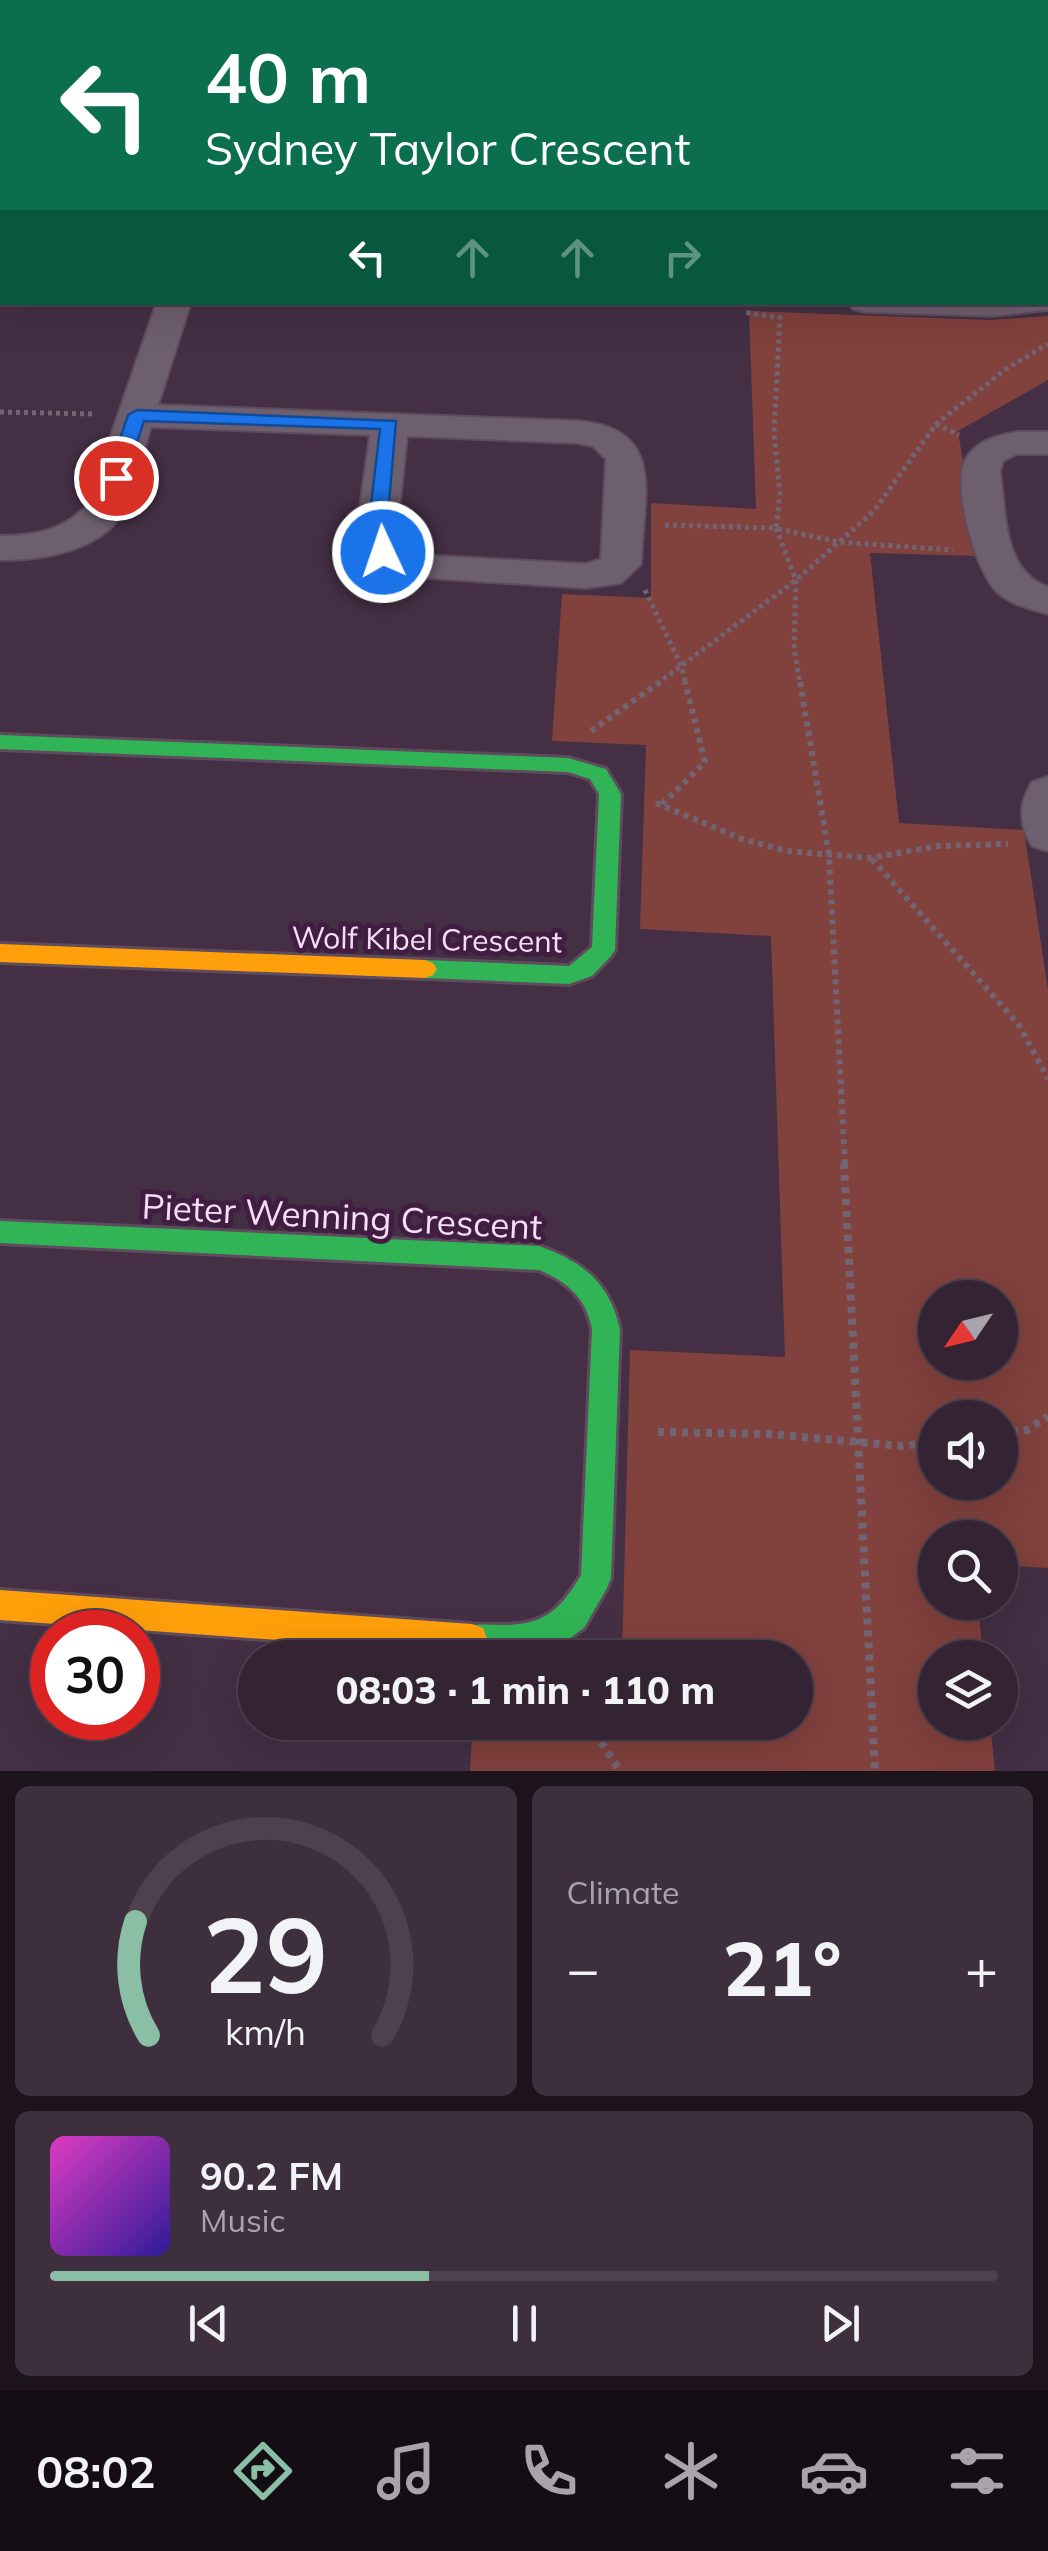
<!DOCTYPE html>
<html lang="en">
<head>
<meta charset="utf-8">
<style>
	:root { --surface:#332333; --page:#3e2f3f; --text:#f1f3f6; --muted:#a9a4ac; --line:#4e404e; --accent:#8abfa5 }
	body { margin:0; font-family:Mulish,sans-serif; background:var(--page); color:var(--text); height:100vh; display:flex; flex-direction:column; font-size:38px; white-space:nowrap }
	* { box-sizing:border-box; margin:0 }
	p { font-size:32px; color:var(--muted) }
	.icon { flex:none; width:55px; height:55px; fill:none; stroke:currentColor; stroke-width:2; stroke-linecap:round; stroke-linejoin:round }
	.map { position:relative; height:1771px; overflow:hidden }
	.panel { display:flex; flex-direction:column; gap:15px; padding:15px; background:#1c131c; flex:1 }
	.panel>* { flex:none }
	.guide { position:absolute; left:0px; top:0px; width:1050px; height:305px; box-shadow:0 10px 40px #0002,0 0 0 2px var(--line); background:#0b6e4f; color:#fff; overflow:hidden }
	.needle { width:65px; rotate:235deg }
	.buttons { position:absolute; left:918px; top:1280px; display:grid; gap:20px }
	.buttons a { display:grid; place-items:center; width:100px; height:100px; border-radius:50%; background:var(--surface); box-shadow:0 10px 40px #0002,0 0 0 2px var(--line); font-size:50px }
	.speed { position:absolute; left:30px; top:1610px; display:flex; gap:20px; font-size:50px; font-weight:700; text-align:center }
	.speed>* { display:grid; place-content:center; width:130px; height:130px; border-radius:50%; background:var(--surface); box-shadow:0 10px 40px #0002,0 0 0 2px var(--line); line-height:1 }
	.speed .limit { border:15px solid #d22; background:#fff; color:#111 }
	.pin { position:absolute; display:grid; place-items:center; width:85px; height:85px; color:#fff; margin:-42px; border:5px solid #fff; border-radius:50%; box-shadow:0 2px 10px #0007 }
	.me { position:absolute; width:110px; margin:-55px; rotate:357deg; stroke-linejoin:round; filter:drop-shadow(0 0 8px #0008) }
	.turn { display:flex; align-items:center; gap:35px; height:210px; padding:0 40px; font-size:45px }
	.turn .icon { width:130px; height:130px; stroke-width:2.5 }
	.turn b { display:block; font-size:70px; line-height:85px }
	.lanes { display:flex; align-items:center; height:95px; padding:0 40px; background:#0003; justify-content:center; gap:50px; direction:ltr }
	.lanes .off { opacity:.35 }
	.big { font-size:75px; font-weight:800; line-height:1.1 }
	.panel .widget { flex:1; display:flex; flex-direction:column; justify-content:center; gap:15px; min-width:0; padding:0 35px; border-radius:15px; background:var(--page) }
	.panel .dial { align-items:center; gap:0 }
	.dial svg { height:260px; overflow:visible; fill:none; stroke:var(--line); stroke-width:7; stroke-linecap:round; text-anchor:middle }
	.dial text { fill:var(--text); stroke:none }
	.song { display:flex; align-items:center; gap:30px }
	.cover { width:120px; height:120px; border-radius:15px; background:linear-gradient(135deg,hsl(310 70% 55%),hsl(250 70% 35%)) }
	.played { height:10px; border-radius:5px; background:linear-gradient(90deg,var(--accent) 40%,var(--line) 40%) }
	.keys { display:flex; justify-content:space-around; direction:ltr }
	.heat { display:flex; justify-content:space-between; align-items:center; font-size:55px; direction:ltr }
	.panel .tiles { flex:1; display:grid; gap:15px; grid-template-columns:1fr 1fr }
	.widget:last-child { grid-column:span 2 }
	.trip { position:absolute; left:238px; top:1640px; width:575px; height:100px; border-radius:50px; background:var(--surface); box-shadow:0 10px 40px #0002,0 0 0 2px var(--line); font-weight:800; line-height:100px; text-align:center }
	.dock { display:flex; height:160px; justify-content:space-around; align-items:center; background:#140e14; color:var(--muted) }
	.dock .icon { width:70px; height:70px }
	.dock .current { color:var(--accent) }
	.dock b { font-size:45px; color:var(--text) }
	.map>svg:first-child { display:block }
	.green { fill:#81413d; fill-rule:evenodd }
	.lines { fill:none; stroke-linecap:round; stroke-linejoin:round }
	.street-casing { stroke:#5e4c5e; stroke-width:4 }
	.fast-casing { stroke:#5e4c5e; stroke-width:6 }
	.slow-casing { stroke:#5e4c5e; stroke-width:6 }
	.path-far2 { stroke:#726472; stroke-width:5; stroke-dasharray:4 4; stroke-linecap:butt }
	.path-far1 { stroke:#726472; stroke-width:6; stroke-dasharray:5 5; stroke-linecap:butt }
	.path { stroke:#726472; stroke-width:8; stroke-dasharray:6 6; stroke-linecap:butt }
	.street { fill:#6e5f6e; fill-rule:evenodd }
	.fast { fill:#30b455; fill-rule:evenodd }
	.slow { fill:#ff9f0a; fill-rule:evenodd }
	.route { fill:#1a73e8; stroke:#114b97; stroke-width:2.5 }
	.labels { text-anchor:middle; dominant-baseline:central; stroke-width:10; stroke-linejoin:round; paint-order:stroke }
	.street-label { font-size:30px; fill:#f6dff5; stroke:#411d41 }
	.near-street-label { font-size:35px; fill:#f6dff5; stroke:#411d41 }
</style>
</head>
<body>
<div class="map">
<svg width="1048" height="1771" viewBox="0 0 1048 1771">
	<rect width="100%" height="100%" fill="#442f44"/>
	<path class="green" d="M749,311L989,320L1048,316V380L958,431L978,556L870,553L899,823L1024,830L1048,990V1568L1000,1565V1538H935V1602L978,1603L983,1657L935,1658V1722L990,1723L995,1771H470L473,1723L795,1722V1658L622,1657L630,1350L785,1357L771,936L640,929L646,745L552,741L562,594L651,598V503L756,509ZM935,1298H1000V1362H935ZM935,1418H1000V1482H935Z"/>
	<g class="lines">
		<defs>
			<path id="street" d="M436,0H462V2H436Z
				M628,0H654V2H628Z
				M977,0H1008L1009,2H978Z
				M2,112V134L0,135V113Z
				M0,265H2V285H0Z
				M1048,294V310L994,316L865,312L853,309L848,302H1048Z
				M157,302H191L158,405L577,421C668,428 643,496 641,564L621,583L586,588L398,576L376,567L356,537L370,435L151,427C142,453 137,484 125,509C104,551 42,560 0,560V536C34,536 63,531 87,505ZM407,436L577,443L593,446L606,459L601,559L586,564L418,555L404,549L396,537Z
				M1017,432H1048V454H1017L1003,461L1000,471C1006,511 1002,571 1048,587V614C1031,609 1012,605 998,593C976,573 952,488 965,461C976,440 996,436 1017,432Z
				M1048,777V851L1032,846C1018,823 1019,804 1032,782Z"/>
			<path id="fast" d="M0,735L568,758L606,769L621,794L615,950L611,956L592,976L569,984L425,978L417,975L413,969L417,963L425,960L569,966L592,947L599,794L590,779L568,772L0,749Z
				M0,1221L539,1246C583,1262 609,1282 620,1329L611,1578L607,1588L584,1628L566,1641L505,1656L472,1654L461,1650L457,1639L461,1628C475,1623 486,1625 500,1625C544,1626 560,1610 581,1575L592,1329C586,1298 568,1282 539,1270L0,1243Z"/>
			<path id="slow" d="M0,944L425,960L433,963L437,969L433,975L425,978L0,962Z
				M0,1590L472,1624L483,1628L487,1639L483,1650L472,1654L0,1620Z"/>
		</defs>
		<use href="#street" class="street-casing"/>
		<use href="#fast" class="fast-casing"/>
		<use href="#slow" class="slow-casing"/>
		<path class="path-far2" d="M0,412L96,414
			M936,424L959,435
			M665,525L776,528L780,494L774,433L780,318L743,312
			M776,528L796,580L794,648L800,684
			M778,529L839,542L953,550
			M645,590L681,665L686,684
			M657,684L796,580L874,511L936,424L1006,369L1048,344"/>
		<path class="path-far1" d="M800,682L829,855L845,1165
			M591,731L660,682
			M656,803L742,839L787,851L871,858L938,846L1008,844
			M662,804L705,762L685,682
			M872,859L1019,1025L1048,1079"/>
		<path class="path" d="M844,1163L875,1771
			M658,1432L770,1434L902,1446L935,1442
			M1000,1433L1027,1430L1048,1416
			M588,1722L620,1771"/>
		<use href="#street" class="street"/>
		<use href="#fast" class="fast"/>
		<use href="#slow" class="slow"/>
	</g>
	<path class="route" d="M137,410L396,421L386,538L392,552L389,556H376L367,538L380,429L144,421L125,478L122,482H109L107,478L128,415Z"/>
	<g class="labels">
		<g class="street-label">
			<text transform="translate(427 939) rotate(1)">Wolf Kibel Crescent</text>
		</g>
		<g class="near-street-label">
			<text transform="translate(342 1216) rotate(3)">Pieter Wenning Crescent</text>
		</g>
	</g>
</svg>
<div class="buttons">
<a><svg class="needle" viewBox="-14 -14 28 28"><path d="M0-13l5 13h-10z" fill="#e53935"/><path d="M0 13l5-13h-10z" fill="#a9a4ac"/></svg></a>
<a><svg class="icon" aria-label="sound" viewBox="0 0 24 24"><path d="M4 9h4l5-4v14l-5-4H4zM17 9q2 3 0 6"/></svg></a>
<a><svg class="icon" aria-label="search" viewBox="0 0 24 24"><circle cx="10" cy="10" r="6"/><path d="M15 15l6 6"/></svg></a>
<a><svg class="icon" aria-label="layers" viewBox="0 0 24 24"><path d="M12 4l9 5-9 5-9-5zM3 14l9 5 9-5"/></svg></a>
</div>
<div class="speed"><div class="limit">30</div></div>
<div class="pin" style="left:116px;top:478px;background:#d93025"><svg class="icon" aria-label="arrive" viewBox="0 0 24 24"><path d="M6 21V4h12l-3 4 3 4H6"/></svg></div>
<svg class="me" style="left:383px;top:552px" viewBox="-20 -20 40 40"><circle r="17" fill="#1a73e8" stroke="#fff" stroke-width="3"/><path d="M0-11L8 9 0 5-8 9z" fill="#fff"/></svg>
<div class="trip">08:03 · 1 min · 110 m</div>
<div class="guide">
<div class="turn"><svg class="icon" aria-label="left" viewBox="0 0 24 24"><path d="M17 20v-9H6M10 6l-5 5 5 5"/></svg><div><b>40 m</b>Sydney Taylor Crescent</div></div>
<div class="lanes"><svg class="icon" aria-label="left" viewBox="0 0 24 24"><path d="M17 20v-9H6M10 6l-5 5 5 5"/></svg><svg class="icon off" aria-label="ahead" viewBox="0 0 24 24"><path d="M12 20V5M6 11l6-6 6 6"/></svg><svg class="icon off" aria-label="ahead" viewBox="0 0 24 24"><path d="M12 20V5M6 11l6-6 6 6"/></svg><svg class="icon off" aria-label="right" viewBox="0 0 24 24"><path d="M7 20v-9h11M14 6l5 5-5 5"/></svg></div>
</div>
</div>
<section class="panel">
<div class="tiles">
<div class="widget dial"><svg viewBox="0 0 100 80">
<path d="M14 69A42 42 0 1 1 86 69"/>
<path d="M14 69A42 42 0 0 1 10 34" stroke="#8abfa5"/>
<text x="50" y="56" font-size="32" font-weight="700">29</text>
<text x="50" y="72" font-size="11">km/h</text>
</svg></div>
<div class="widget"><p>Climate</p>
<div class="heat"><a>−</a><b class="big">21°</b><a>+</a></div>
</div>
<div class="widget">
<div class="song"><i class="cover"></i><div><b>90.2 FM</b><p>Music</p></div></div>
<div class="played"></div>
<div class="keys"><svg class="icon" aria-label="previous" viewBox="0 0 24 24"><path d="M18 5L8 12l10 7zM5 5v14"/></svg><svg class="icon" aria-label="pause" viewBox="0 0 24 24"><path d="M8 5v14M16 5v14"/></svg><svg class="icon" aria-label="next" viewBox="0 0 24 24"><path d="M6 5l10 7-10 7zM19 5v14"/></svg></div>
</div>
</div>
</section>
<nav class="dock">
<b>08:02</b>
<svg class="icon current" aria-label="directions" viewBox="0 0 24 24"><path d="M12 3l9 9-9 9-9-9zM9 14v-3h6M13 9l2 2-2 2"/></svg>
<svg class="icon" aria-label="music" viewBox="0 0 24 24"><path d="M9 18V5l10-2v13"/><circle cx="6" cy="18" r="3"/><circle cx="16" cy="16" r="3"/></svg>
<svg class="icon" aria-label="phone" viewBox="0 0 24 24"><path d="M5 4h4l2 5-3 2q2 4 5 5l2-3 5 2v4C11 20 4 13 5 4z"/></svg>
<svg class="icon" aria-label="climate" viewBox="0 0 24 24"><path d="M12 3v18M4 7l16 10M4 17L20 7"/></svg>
<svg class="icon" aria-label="car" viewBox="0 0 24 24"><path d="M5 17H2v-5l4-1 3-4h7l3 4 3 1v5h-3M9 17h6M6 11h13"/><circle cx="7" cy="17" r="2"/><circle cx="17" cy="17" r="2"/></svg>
<svg class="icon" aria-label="filters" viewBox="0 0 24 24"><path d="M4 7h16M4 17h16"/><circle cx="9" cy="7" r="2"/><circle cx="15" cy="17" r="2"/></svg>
</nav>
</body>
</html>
